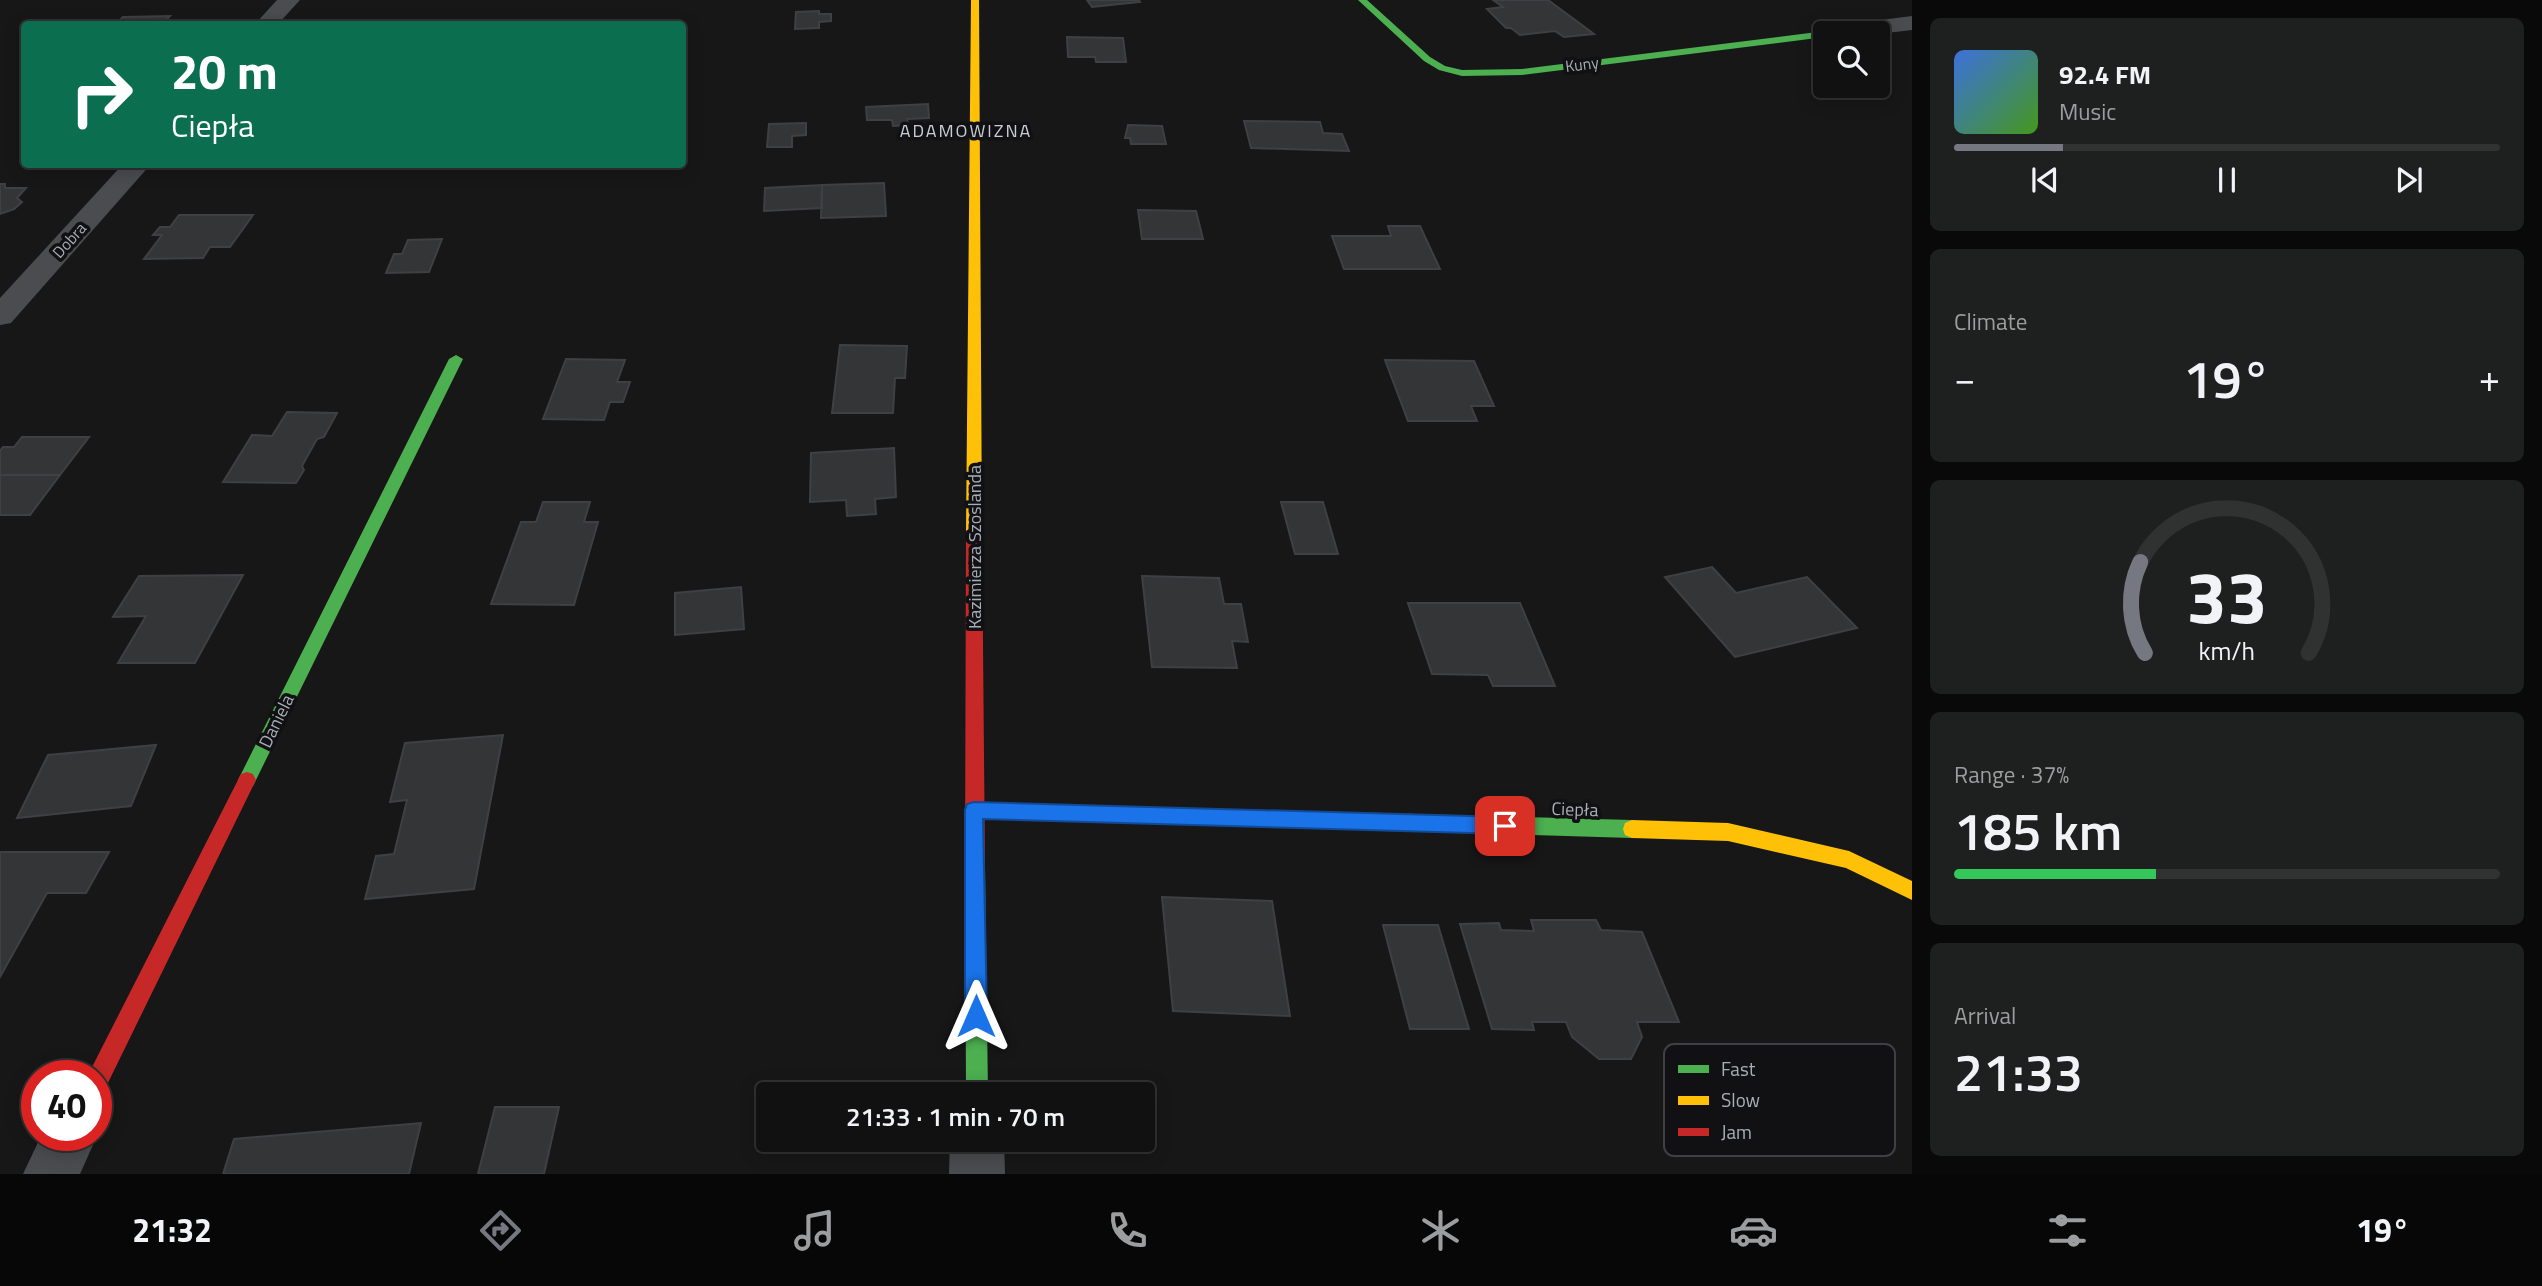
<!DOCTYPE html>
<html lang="en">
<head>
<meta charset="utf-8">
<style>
	:root { --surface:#111; --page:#1e1f1f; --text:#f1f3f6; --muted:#9c9d9f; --line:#303131; --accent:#757880 }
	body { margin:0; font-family:"Titillium Web",sans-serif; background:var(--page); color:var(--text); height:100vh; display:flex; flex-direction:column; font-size:26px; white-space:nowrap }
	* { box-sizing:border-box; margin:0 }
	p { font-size:23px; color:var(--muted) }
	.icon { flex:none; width:38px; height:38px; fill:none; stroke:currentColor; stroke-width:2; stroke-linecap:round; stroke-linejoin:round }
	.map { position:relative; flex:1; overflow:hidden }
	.side { display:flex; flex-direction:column; gap:18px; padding:18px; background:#090909; width:630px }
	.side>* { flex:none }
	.guide { position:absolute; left:21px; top:21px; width:665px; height:147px; border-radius:7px; box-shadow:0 4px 18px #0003,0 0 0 2px var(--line); background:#0b6e4f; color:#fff; overflow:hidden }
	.buttons { position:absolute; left:1813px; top:21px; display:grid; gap:14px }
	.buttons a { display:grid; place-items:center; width:77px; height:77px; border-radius:7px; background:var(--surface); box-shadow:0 4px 18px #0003,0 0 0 2px var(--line); font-size:35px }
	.speed { position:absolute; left:21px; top:1060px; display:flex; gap:14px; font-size:35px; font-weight:700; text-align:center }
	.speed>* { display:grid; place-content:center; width:91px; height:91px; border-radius:50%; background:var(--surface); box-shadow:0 4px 18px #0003,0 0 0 2px var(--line); line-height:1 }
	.speed .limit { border:10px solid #d22; background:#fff; color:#111 }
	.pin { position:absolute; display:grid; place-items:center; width:60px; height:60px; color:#fff; margin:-30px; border-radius:14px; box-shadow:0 4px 10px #0006 }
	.me { position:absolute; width:77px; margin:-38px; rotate:0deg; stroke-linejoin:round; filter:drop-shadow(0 0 5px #0008) }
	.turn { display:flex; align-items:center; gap:24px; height:147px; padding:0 35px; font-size:32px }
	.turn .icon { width:91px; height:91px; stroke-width:2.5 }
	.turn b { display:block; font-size:49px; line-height:60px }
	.big { font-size:52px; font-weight:600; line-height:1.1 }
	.side .card { flex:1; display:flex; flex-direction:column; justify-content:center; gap:10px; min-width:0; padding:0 24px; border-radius:10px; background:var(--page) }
	.side .dial { align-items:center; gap:0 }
	.dial svg { height:182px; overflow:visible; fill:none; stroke:var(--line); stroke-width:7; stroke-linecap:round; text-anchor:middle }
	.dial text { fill:var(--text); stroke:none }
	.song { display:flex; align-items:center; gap:21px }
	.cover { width:84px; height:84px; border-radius:10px; background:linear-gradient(135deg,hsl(220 70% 55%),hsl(100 70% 35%)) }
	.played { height:7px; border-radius:4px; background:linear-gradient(90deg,var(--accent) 20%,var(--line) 20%) }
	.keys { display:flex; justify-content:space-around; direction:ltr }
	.heat { display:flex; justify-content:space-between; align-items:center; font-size:38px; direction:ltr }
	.charge { height:10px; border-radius:5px; background:linear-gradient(90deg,#34c759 37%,var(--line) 0) }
	.trip { position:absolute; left:756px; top:1082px; width:399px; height:70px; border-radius:7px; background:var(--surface); box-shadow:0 4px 18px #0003,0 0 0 2px var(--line); font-weight:600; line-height:70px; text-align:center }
	.tab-bar { display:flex; height:112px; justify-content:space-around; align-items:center; background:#070707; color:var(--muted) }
	.tab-bar .icon { width:49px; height:49px }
	.tab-bar .active { color:var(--accent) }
	.tab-bar b { font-size:32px; color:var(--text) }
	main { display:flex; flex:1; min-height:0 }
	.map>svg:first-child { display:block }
	.building { fill:#343537; stroke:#3f4043; stroke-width:2 }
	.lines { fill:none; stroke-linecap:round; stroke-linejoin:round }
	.street { fill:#4b4c50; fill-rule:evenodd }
	.fast { fill:#4caf50; fill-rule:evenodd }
	.slow { fill:#ffc107; fill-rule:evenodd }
	.jam { fill:#c62828; fill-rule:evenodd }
	.route { fill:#1a73e8; stroke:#114b97; stroke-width:2 }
	.labels { text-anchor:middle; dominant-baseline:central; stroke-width:7; stroke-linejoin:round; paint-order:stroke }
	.far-street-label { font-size:16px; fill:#a8adb8; stroke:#111113 }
	.far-quarter-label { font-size:18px; letter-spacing:2px; fill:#c9ccd4; stroke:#111113 }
	.street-label { font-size:18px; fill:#a8adb8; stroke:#111113 }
	.key { fill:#111113; stroke:#3e4045; stroke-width:2 }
	.key-label { font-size:19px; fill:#a8adb8 }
</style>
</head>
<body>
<main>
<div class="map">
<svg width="1912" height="1174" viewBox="0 0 1912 1174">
	<rect width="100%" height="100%" fill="#171717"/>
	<path class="building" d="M1087,0H1139L1140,2L1092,7Z
		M1493,0H1548L1594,34L1564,37L1555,31L1520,35L1511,28H1506L1487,9L1503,7Z
		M819,11V14H831V21L819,22V28L795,29L796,12Z
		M170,16L162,24H115L123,17Z
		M1067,37L1123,38L1126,62H1096L1095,57H1068Z
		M928,104L929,118L907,119L908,125L893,126L892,120H867L866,107Z
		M1244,121L1320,122L1323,133L1342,134L1349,151L1251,148Z
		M806,123V135L792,136V147H767L769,124Z
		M1128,125L1162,126L1166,144H1131L1130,138H1125Z
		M884,183L886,216L821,218L822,185Z
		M0,184H5V188H26L17,198L22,202L14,209L0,214Z
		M822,185V208L764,211L765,188Z
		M1138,210L1196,211L1203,239H1142Z
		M179,215H253L230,247H210L203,258L144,259L162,235H153L160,227H170Z
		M1388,226H1420L1440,269H1344L1332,236H1391Z
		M442,239L429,272L386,273L394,254H402L408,240Z
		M840,345L907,346L905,378H895L893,413H832Z
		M566,359L625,360L617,382H630L623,402H610L604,420L543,419Z
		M1385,360L1474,361L1494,406H1471L1477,421H1408Z
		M287,412L337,413L324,437L317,439L302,466L304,470L296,483L223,482L252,435L272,436Z
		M22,437H89L60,475H0V451L3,447H14Z
		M894,448L896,497L875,499L876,514L847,516L846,500L810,502L811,453Z
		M0,475H60L30,515H0Z
		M543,502H590L584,522H598L574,605L491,604L521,522H536Z
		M1281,502H1323L1338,554H1295Z
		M1712,567L1736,593L1807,577L1857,628L1735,657L1665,577Z
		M243,575L195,663H118L146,616L113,617L139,576Z
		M1142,576L1219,578L1224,604H1241L1248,642L1232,641L1237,668L1152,667Z
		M741,587L744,629L675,635V593Z
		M1408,603H1520L1555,686H1493L1488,675L1432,674Z
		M503,735L474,889L365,899L376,856L394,854L407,800L390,802L405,743Z
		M156,745L131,806L17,818L48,755Z
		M0,852H109L86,893H47L0,977Z
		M1162,897L1272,901L1290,1016L1173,1011Z
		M1531,920H1596L1601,930L1642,932L1679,1022H1637L1642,1037L1631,1059H1599L1572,1037L1566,1022H1532L1534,1030L1492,1029L1460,924L1499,923L1501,930L1534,931Z
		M1383,925H1438L1469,1029H1410Z
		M495,1107H559L544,1174H478Z
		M421,1123L409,1174H223L234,1139Z"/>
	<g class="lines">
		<path class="street" d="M277,0H300L278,24H255Z
			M1912,16V30L1878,34L1825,33V38L1822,33L1825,28L1833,26Z
			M123,164H151L11,323L0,325V298Z
			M96,1134L97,1136L80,1174H23L41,1136H96Z
			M950,1139H1004L1005,1174H949Z"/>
		<path class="fast" d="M1358,0H1367L1430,57L1445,66L1462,70L1522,69L1825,31L1829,33H1825V37L1522,75L1462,76L1439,70L1424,61Z
			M456,355L463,359L253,786L247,788L241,786L238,780L241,774L449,359Z
			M974,802L1632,820L1639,823L1641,829L1639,835L1632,838L974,818L967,816L965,810L967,804Z
			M975,858L982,861L985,867L988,1094H966L965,867L968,861Z"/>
		<path class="slow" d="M971,0H979L982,531L974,537L966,531Z
			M1632,820L1728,823L1849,851L1912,881V900L1846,868L1728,841L1632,838L1625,835L1623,829L1625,823Z"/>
		<path class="jam" d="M974,525L982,531L985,867L982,873L975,876L968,873L965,867L966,531Z
			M247,772L253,774L256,780L253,786L104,1091L96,1094V1076L88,1075L241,774Z"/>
	</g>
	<path class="route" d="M974,802L1505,817L1511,820L1514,826L1511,832L1505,834L983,819L987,1016L983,1024L976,1027L969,1024L965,1016V810L967,804Z"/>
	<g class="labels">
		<g class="far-street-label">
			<text transform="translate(1582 64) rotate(-7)">Kuny</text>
			<text transform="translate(69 240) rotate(-48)">Dobra</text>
		</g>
		<g class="far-quarter-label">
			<text x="966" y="130">ADAMOWIZNA</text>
		</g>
		<g class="street-label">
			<text transform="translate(974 547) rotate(-90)">Kazimierza Szoslanda</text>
			<text transform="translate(276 721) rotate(-64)">Daniela</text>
			<text transform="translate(1575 809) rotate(2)">Ciepła</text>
		</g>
	</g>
	<rect x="1664" y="1044" width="231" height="112" rx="10" class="key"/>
	<rect x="1678" y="1065" width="31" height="8" fill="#4caf50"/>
	<rect x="1678" y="1096" width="31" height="9" fill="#ffc107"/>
	<rect x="1678" y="1128" width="31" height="8" fill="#c62828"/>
	<g class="key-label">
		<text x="1721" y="1076">Fast</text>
		<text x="1721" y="1107">Slow</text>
		<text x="1721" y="1139">Jam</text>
	</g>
</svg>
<div class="buttons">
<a><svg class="icon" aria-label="search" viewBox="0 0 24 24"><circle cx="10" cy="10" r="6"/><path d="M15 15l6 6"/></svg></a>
</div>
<div class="speed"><div class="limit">40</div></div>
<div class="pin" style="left:1505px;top:826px;background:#d93025"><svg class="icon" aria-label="arrive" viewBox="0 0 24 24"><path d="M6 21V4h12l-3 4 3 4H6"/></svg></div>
<svg class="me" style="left:976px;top:1016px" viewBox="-20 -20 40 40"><path d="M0-17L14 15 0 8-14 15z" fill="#1a73e8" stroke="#fff" stroke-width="4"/></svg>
<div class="trip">21:33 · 1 min · 70 m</div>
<div class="guide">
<div class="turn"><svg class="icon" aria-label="right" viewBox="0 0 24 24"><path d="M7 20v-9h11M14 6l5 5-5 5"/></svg><div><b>20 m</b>Ciepła</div></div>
</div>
</div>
<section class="side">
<div class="card">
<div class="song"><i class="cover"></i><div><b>92.4 FM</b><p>Music</p></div></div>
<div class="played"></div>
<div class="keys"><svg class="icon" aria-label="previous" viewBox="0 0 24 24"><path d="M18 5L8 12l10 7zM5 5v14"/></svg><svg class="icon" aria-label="pause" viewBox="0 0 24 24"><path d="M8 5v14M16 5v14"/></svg><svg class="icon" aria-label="next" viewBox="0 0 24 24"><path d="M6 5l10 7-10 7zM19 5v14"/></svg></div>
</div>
<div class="card"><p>Climate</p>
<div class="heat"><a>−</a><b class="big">19°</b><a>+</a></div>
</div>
<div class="card dial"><svg viewBox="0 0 100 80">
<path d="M14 69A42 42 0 1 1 86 69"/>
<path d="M14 69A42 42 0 0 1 12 29" stroke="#757880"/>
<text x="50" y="56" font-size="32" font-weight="700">33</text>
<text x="50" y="72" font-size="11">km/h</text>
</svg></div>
<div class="card"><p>Range · 37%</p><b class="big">185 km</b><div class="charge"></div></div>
<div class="card"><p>Arrival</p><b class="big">21:33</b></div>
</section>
</main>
<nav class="tab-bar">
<b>21:32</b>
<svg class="icon active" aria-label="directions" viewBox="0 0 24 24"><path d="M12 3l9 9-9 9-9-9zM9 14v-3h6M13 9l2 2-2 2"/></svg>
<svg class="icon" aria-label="music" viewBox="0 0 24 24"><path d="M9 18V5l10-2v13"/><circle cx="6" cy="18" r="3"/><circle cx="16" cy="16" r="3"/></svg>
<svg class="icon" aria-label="phone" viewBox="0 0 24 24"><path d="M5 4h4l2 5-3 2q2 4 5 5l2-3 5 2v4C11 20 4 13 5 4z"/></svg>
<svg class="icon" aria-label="climate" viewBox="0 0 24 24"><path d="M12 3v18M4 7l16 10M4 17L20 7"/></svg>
<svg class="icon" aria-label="car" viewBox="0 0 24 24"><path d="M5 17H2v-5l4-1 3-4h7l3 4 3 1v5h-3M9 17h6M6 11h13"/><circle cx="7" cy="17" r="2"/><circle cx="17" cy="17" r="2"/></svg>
<svg class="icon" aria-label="filters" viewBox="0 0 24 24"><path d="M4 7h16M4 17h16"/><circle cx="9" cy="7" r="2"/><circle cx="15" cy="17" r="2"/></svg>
<b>19°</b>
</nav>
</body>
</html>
